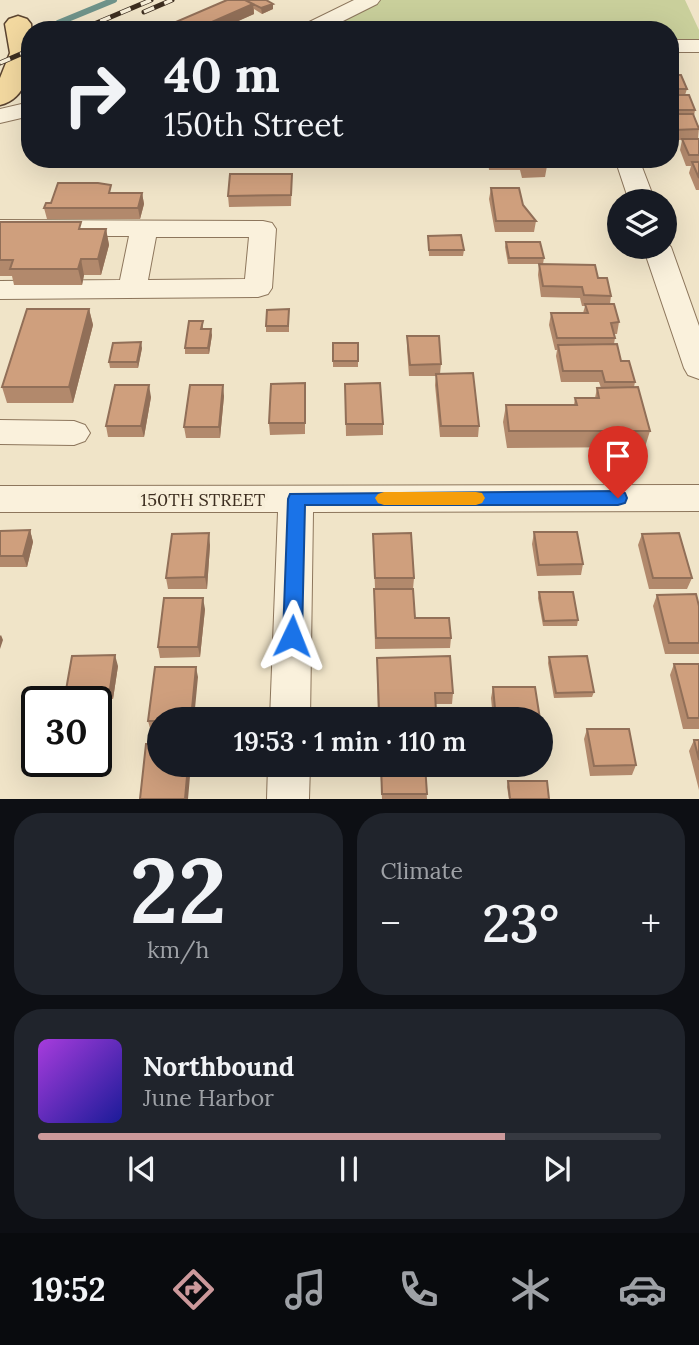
<!DOCTYPE html>
<html lang="en">
<head>
<meta charset="utf-8">
<style>
	:root { --surface:#171b24; --page:#20242c; --text:#f1f3f6; --muted:#9ea1a6; --line:#363941; --accent:#cc999b }
	body { margin:0; font-family:Lora,serif; background:var(--page); color:var(--text); height:100vh; display:flex; flex-direction:column; font-size:26px; white-space:nowrap }
	* { box-sizing:border-box; margin:0 }
	p { font-size:23px; color:var(--muted) }
	.icon { flex:none; width:38px; height:38px; fill:none; stroke:currentColor; stroke-width:2; stroke-linecap:round; stroke-linejoin:round }
	.map { position:relative; height:799px; overflow:hidden }
	.panel { display:flex; flex-direction:column; gap:14px; padding:14px; background:#0d0f14; flex:1 }
	.panel>* { flex:none }
	.banner { position:absolute; left:21px; top:21px; width:658px; height:147px; border-radius:28px; box-shadow:0 7px 28px #0002; background:#171b24; color:var(--text); overflow:hidden }
	.tools { position:absolute; left:607px; top:189px; display:grid; gap:14px }
	.tools a { display:grid; place-items:center; width:70px; height:70px; border-radius:50%; background:var(--surface); box-shadow:0 7px 28px #0002; font-size:35px }
	.speed { position:absolute; left:21px; top:686px; display:flex; gap:14px; font-size:35px; font-weight:700; text-align:center }
	.speed>* { display:grid; place-content:center; width:91px; height:91px; border-radius:50%; background:var(--surface); box-shadow:0 7px 28px #0002; line-height:1 }
	.speed .limit { border:4px solid #111; border-radius:10px; background:#fff; color:#111 }
	.pin { position:absolute; display:grid; place-items:center; width:60px; height:60px; color:#fff; margin:-72px -30px; border-radius:50% 50% 50% 0; rotate:-45deg; box-shadow:0 0 7px #0007 }
	.pin .icon { rotate:45deg }
	.me { position:absolute; width:77px; margin:-38px; rotate:2deg; stroke-linejoin:round; filter:drop-shadow(0 0 5px #0008) }
	.turn { display:flex; align-items:center; gap:24px; height:147px; padding:0 28px; font-size:32px }
	.turn .icon { width:91px; height:91px; stroke-width:2.5 }
	.turn b { display:block; font-size:49px; line-height:60px }
	.big { font-size:52px; font-weight:600; line-height:1.1 }
	.panel .widget { flex:1; display:flex; flex-direction:column; justify-content:center; gap:10px; min-width:0; padding:0 24px; border-radius:28px; background:var(--page) }
	.panel .dial { align-items:center; gap:0 }
	.dial b { font-size:91px; line-height:1 }
	.song { display:flex; align-items:center; gap:21px }
	.cover { width:84px; height:84px; border-radius:10px; background:linear-gradient(135deg,hsl(280 70% 55%),hsl(240 70% 35%)) }
	.played { height:7px; border-radius:4px; background:linear-gradient(90deg,var(--accent) 75%,var(--line) 75%) }
	.keys { display:flex; justify-content:space-around; direction:ltr }
	.heat { display:flex; justify-content:space-between; align-items:center; font-size:38px; direction:ltr }
	.panel .tiles { flex:1; display:grid; gap:14px; grid-template-columns:1fr 1fr }
	.widget:last-child { grid-column:span 2 }
	.trip { position:absolute; left:147px; top:707px; width:406px; height:70px; border-radius:35px; background:var(--surface); box-shadow:0 7px 28px #0002; font-weight:600; line-height:70px; text-align:center }
	.tabs { display:flex; height:112px; justify-content:space-around; align-items:center; background:#090b0e; color:var(--muted) }
	.tabs .icon { width:49px; height:49px }
	.tabs .current { color:var(--accent) }
	.tabs b { font-size:32px; color:var(--text) }
	.map>svg:first-child { display:block }
	.green { fill:#c9cf9b }
	.lines { fill:none; stroke-linecap:round; stroke-linejoin:round }
	.stream { stroke:#6f938a; stroke-width:6 }
	.minor-casing { stroke:#8d765c; stroke-width:2 }
	.major-casing { stroke:#5b4430; stroke-width:3 }
	.minor { fill:#faf1dc; fill-rule:evenodd }
	.major { fill:#f3d9a0; fill-rule:evenodd }
	.rail-casing { stroke:#3d2e20; stroke-width:5 }
	.rail { stroke:#f7eed8; stroke-width:3.5; stroke-dasharray:11; stroke-linecap:butt }
	.wall { fill:#b2896c }
	.shaded-wall { fill:#916f58 }
	.building { fill:#cf9f7d; stroke:#916f58; stroke-width:2 }
	.route { fill:#1a73e8; stroke:#114b97; stroke-width:2 }
	.slow { fill:#f59e0b }
	.labels { text-anchor:middle; dominant-baseline:central; stroke-width:7; stroke-linejoin:round; paint-order:stroke }
	.street-label { font-size:18px; fill:#3d2e20; stroke:#f7eed8 }
</style>
</head>
<body>
<div class="map">
<svg width="699" height="799" viewBox="0 0 699 799">
	<rect width="100%" height="100%" fill="#f0e4c8"/>
	<path class="green" d="M370,0H685L699,30V46H670V30H308Z"/>
	<g class="lines">
		<path class="stream" d="M58,23L114,0"/>
		<defs>
			<path id="minor" d="M354,0H380L377,4L325,30H298L301,26Z
				M670,40H699V52H670Z
				M30,102V116L0,123V109Z
				M615,159H639L655,201H629Z
				M0,220L263,221L272,223L276,229L272,288L268,294L258,297L0,299V281L120,280L129,236H0ZM156,237H249L245,279L148,280Z
				M665,241L671,247L699,326V379L688,375L684,368L643,247H665Z
				M0,420L74,421L85,425L90,433L85,441L74,445L0,444Z
				M699,485V511L313,512L310,719H270L278,512H0V486Z
				M268,765H310L309,799H267Z"/>
			<path id="major" d="M18,16L27,19L31,24C32,32 30,36 30,45C30,69 28,98 0,105V78L10,53L5,24L9,19Z"/>
		</defs>
		<use href="#minor" class="minor-casing"/>
		<use href="#major" class="major-casing"/>
		<use href="#minor" class="minor"/>
		<use href="#major" class="major"/>
		<defs>
			<path id="rail" d="M144,12L172,0
				M80,30L151,0
				M0,63L30,50"/>
		</defs>
		<use href="#rail" class="rail-casing"/>
		<use href="#rail" class="rail"/>
	</g>
	<path class="wall" d="M266,0L273,9L262,14L254,9V14L218,30H172L171,24Z
		M670,75L687,89L685,95L695,110L694,116L699,127L698,139H699V190H696L689,173L691,166H686L680,150L682,140H673L670,134Z
		M488,159H545L547,166L545,177L522,178L520,170H489Z
		M292,174L291,206L229,207L228,196Z
		M491,188L523,205L536,221L534,232H495L489,199Z
		M113,193H142L144,204L140,219H47L44,208L51,203Z
		M0,222L82,229H106L109,245L101,275H84L82,285H14L12,276H0Z
		M428,236L464,250L463,256H429Z
		M506,242L544,258L543,264L598,278L611,296L610,304L619,322L617,334H614L615,338L614,344L621,361L635,382L634,387L650,431L645,447L507,448L503,422L506,405H574L575,398H595L597,388H601L599,382H561L556,356L557,350H555L549,325L551,313H583L585,306H582L580,298L541,297L538,275L539,264H508L505,247Z
		M89,309L93,325L73,403H7L2,387Z
		M289,315V332H266V326Z
		M203,321V329L212,335L209,354H185V348Z
		M407,336L441,364L440,374L479,426L478,437H440L435,385L436,376H409L407,348Z
		M333,343H358V367H333Z
		M142,348L138,368H110L109,362Z
		M305,383V434L270,435L269,423Z
		M345,384L383,424V435L346,436Z
		M224,396L220,438H186L184,427Z
		M151,397L144,437H108L106,426Z
		M30,530L33,542L27,567H0V531Z
		M534,532L583,564L581,575L537,576L532,544Z
		M373,534L414,578L413,589H375Z
		M642,534L692,578L687,589H649L638,545Z
		M210,545L207,589H168L166,578Z
		M374,589L415,618L451,638L450,648L375,649Z
		M539,592L578,620L577,626H543L538,598Z
		M657,595L699,606V654H665L653,606Z
		M205,609L200,657L160,658L158,647Z
		M549,657L594,692L592,697L554,698L548,663Z
		M377,658L453,693L452,704H436L435,719H378Z
		M674,664H699V729H683L670,675Z
		M118,666L113,699L69,700L66,690Z
		M198,677L159,719V732H151L148,721Z
		M493,687L540,719H493L491,698Z
		M587,729L636,765L632,775L590,776L584,739Z
		M694,740H699V790L689,751Z
		M380,765H425L427,799H382Z
		M508,781L549,799H509L507,787Z"/>
	<path class="shaded-wall" d="M253,4L254,14L218,30H197L196,29Z
		M273,4V9L262,14L261,8Z
		M188,24V30H180L179,28Z
		M142,193L144,204L140,219L138,208Z
		M106,229L109,245L101,275L98,259Z
		M81,259L84,275L82,285L78,269Z
		M89,309L93,325L73,403L69,387Z
		M211,329L212,335L209,354L208,348Z
		M141,342L142,348L138,368L137,362Z
		M149,385L151,397L144,437L141,426Z
		M223,385L224,396L220,438L219,427Z
		M30,530L33,542L27,567L23,556Z
		M209,533L210,545L207,589L205,577Z
		M203,598L205,609L200,657L198,647Z
		M1,635L3,640L0,649V636Z
		M115,655L118,666L113,699L110,689Z
		M196,667L198,677L194,719H191Z
		M188,765H191L188,799H185Z"/>
	<path class="building" d="M227,0H245L253,4L196,29L188,24L179,28L171,24Z
		M245,0H266L273,4L261,8Z
		M670,75H681L687,89H670Z
		M670,95H689L695,110H671Z
		M670,114H693L699,129L675,130Z
		M682,139H699V155H689Z
		M521,159H545L547,166L523,167Z
		M692,162H699V178Z
		M230,174H292L291,195L228,196Z
		M58,183H98L111,185L109,193H142L138,208H44L46,203H51Z
		M491,188H519L523,205L536,221H496Z
		M0,222H81L79,229H106L98,259H81L78,269H10L13,260H0Z
		M461,235L464,250H429L428,236Z
		M506,242H540L544,258H509Z
		M539,264L595,265L598,278H607L611,296L584,295L582,287L543,286Z
		M585,304H614L619,322L611,323L615,338H557L551,313H588Z
		M27,309H89L69,387H2Z
		M289,309L288,326H266L267,310Z
		M189,321H203L201,329H211L208,348H185Z
		M407,336H439L441,364L410,365Z
		M141,342L137,362H109L113,343Z
		M333,343H358V361H333Z
		M617,344L621,361H629L635,382H605L602,371H563L558,345Z
		M473,373L479,426H441L436,374Z
		M305,383V423H269L271,384Z
		M380,383L383,424H346L345,384Z
		M115,385H149L141,426H106Z
		M190,385H223L219,427H184Z
		M638,387L650,431H509L506,405H577L575,398H599L597,388Z
		M30,530L23,556H0V531Z
		M534,532H577L583,564L539,565Z
		M209,533L205,577L166,578L172,534Z
		M411,533L414,578H375L373,534Z
		M679,533L692,578H653L642,534Z
		M374,589H413L415,618H449L451,638H376Z
		M539,592H573L578,620L544,621Z
		M696,594L699,606V643H669L657,595Z
		M164,598H203L198,647H158Z
		M115,655L110,689L66,690L72,656Z
		M450,656L453,693H435L436,711H379L377,658Z
		M587,656L594,692L556,693L549,657Z
		M674,664H699V718H688Z
		M155,667H196L191,719H159V721H148Z
		M493,687H535L540,719H496Z
		M587,729H629L636,765L594,766Z
		M694,740H699V760Z
		M146,744H159V765H188L185,799H140Z
		M381,765H425L427,794H382Z
		M508,781H547L549,799H510Z"/>
	<path class="route" d="M618,491L625,493L627,498L625,503L618,505H305L302,636L299,642L292,645L286,642L283,636L288,499L290,494Z"/>
	<path class="slow" d="M384,492H476L482,493L485,498L482,503L476,505H384L378,503L375,498L378,494Z"/>
	<g class="labels">
		<g class="street-label">
			<text x="203" y="499">150TH STREET</text>
		</g>
	</g>
</svg>
<div class="tools">
<a><svg class="icon" aria-label="layers" viewBox="0 0 24 24"><path d="M12 4l9 5-9 5-9-5zM3 14l9 5 9-5"/></svg></a>
</div>
<div class="speed"><div class="limit">30</div></div>
<div class="pin" style="left:618px;top:498px;background:#d93025"><svg class="icon" aria-label="arrive" viewBox="0 0 24 24"><path d="M6 21V4h12l-3 4 3 4H6"/></svg></div>
<svg class="me" style="left:292px;top:636px" viewBox="-20 -20 40 40"><path d="M0-17L14 15 0 8-14 15z" fill="#1a73e8" stroke="#fff" stroke-width="4"/></svg>
<div class="trip">19:53 · 1 min · 110 m</div>
<div class="banner">
<div class="turn"><svg class="icon" aria-label="right" viewBox="0 0 24 24"><path d="M7 20v-9h11M14 6l5 5-5 5"/></svg><div><b>40 m</b>150th Street</div></div>
</div>
</div>
<section class="panel">
<div class="tiles">
<div class="widget dial"><b>22</b><p>km/h</p></div>
<div class="widget"><p>Climate</p>
<div class="heat"><a>−</a><b class="big">23°</b><a>+</a></div>
</div>
<div class="widget">
<div class="song"><i class="cover"></i><div><b>Northbound</b><p>June Harbor</p></div></div>
<div class="played"></div>
<div class="keys"><svg class="icon" aria-label="previous" viewBox="0 0 24 24"><path d="M18 5L8 12l10 7zM5 5v14"/></svg><svg class="icon" aria-label="pause" viewBox="0 0 24 24"><path d="M8 5v14M16 5v14"/></svg><svg class="icon" aria-label="next" viewBox="0 0 24 24"><path d="M6 5l10 7-10 7zM19 5v14"/></svg></div>
</div>
</div>
</section>
<nav class="tabs">
<b>19:52</b>
<svg class="icon current" aria-label="directions" viewBox="0 0 24 24"><path d="M12 3l9 9-9 9-9-9zM9 14v-3h6M13 9l2 2-2 2"/></svg>
<svg class="icon" aria-label="music" viewBox="0 0 24 24"><path d="M9 18V5l10-2v13"/><circle cx="6" cy="18" r="3"/><circle cx="16" cy="16" r="3"/></svg>
<svg class="icon" aria-label="phone" viewBox="0 0 24 24"><path d="M5 4h4l2 5-3 2q2 4 5 5l2-3 5 2v4C11 20 4 13 5 4z"/></svg>
<svg class="icon" aria-label="climate" viewBox="0 0 24 24"><path d="M12 3v18M4 7l16 10M4 17L20 7"/></svg>
<svg class="icon" aria-label="car" viewBox="0 0 24 24"><path d="M5 17H2v-5l4-1 3-4h7l3 4 3 1v5h-3M9 17h6M6 11h13"/><circle cx="7" cy="17" r="2"/><circle cx="17" cy="17" r="2"/></svg>
</nav>
</body>
</html>
